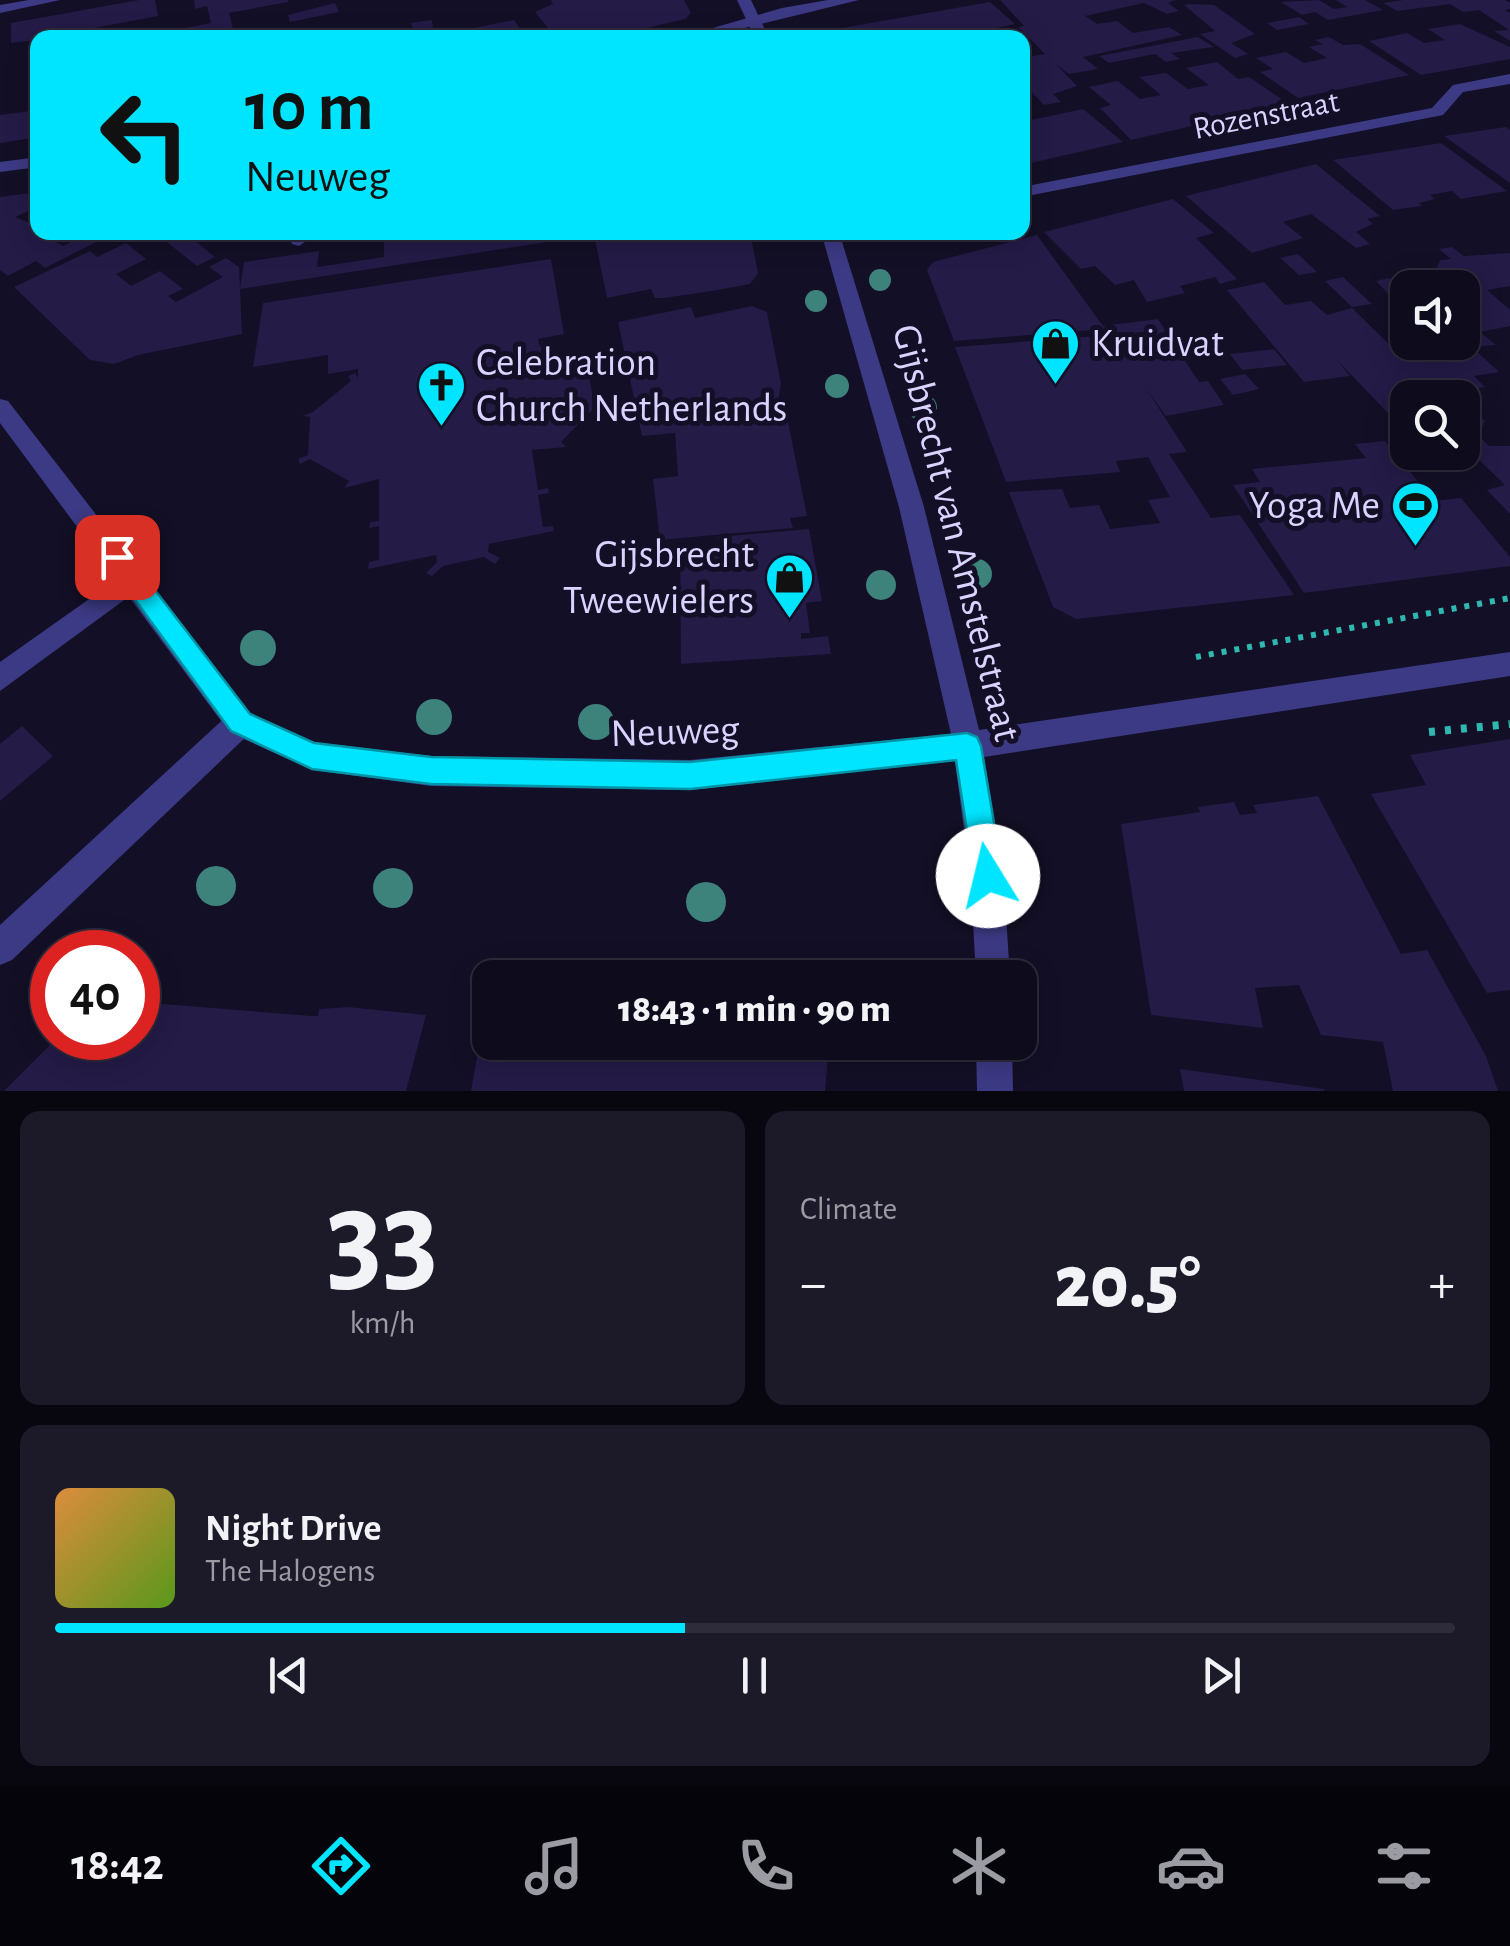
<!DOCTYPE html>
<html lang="en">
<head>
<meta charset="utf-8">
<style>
	:root { --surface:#0e0b1c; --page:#1c1929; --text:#f1f3f6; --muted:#9b9ba3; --line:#2e2b3b; --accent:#00e5ff }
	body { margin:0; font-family:"Alegreya Sans",sans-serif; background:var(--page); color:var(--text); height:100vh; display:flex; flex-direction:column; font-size:38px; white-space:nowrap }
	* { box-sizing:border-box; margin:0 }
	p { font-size:32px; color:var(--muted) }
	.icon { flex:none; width:55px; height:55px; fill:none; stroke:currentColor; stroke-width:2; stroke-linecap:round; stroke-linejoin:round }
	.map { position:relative; height:1091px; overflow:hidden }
	.panel { display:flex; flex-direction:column; gap:20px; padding:20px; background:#08060f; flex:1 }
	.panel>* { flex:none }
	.hud { position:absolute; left:30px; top:30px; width:1000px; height:210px; border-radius:20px; box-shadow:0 5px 25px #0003,0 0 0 2px var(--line); background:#00e5ff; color:#111; overflow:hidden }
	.controls { position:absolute; left:1390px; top:270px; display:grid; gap:20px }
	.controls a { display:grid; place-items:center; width:90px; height:90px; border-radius:20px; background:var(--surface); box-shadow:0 5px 25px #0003,0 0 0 2px var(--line); font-size:50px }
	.speed { position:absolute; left:30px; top:930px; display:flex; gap:20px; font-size:50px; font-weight:700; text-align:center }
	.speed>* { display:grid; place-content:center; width:130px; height:130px; border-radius:50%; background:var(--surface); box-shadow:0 5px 25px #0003,0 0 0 2px var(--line); line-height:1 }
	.speed .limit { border:15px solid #d22; background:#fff; color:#111 }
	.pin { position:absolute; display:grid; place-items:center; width:85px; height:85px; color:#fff; margin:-42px; border-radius:20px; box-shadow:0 5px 15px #0006 }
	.me { position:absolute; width:110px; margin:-55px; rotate:351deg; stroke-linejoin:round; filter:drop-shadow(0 0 8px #0008) }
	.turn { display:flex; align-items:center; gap:35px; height:210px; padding:0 50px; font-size:45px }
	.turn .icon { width:130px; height:130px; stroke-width:2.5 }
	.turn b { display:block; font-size:70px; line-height:85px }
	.big { font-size:75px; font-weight:800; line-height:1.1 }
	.panel .widget { flex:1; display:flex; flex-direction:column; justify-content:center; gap:15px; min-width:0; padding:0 35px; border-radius:20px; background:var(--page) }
	.panel .dial { align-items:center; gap:0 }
	.dial b { font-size:130px; line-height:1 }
	.song { display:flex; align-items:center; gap:30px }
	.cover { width:120px; height:120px; border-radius:15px; background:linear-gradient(135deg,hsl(30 70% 55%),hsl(90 70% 35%)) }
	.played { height:10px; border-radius:5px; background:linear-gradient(90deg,var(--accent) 45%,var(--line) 45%) }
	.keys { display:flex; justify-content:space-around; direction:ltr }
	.heat { display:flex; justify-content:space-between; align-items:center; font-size:55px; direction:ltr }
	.panel .tiles { flex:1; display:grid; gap:20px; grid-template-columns:1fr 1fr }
	.widget:last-child { grid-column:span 2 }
	.trip { position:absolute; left:472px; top:960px; width:565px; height:100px; border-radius:20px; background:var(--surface); box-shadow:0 5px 25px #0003,0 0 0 2px var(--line); font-weight:800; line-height:100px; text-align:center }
	.tab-bar { display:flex; height:160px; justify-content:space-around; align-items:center; background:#06040b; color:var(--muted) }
	.tab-bar .icon { width:70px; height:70px }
	.tab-bar .current { color:var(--accent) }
	.tab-bar b { font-size:45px; color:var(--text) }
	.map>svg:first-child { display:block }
	.building { fill:#241b47 }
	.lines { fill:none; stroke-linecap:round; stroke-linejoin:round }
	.path-far1 { stroke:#2fb8b0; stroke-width:6; stroke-dasharray:5 8; stroke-linecap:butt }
	.path { stroke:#2fb8b0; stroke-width:8; stroke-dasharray:6 10; stroke-linecap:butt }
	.service { fill:#3d3a85; fill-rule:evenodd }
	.minor { fill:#3d3a85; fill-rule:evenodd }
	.tertiary { fill:#3d3a85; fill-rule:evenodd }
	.tree { fill:#3d827b }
	.route { fill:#00e5ff; stroke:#0095a6; stroke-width:2.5 }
	.labels { text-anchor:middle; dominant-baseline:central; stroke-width:10; stroke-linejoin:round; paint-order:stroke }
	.far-street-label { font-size:32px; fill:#d9d4ff; stroke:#130f26 }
	.poi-label { font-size:40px; fill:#d9d4ff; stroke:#130f26; text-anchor:start }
	.street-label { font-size:40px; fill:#d9d4ff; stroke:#130f26 }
</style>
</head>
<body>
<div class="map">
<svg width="1510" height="1091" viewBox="0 0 1510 1091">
	<rect width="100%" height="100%" fill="#130f26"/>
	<path class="building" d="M139,0H155L158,16L94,28V33L11,43V23Z
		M194,0H288V2L229,13L234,32L187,38L185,28L211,23L207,6L195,9Z
		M551,0H684L691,13L685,19L605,38H556L535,12L553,4Z
		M1000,0H1175L1168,3L1179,11L1167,14L1144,3L1085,16L1097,24L1117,21L1133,33L1169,27L1182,35L1083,57L1098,69L1069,74L1055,63L1077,86L1053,94L1061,102L1044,105L1022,82V58L1045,54L1018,27L1024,26Z
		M1319,0L1334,9L1347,7L1336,0H1365L1383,10L1328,20L1315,12L1302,15L1281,2Z
		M1403,0H1505L1510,3V9L1505,10L1510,13V41L1494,31L1509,30L1479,10L1463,12L1450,4L1397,11L1383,3Z
		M990,2L1015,24L952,38H822L831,30Z
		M335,3L339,12L290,22L288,15Z
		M1190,4L1214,5L1255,34L1231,43L1248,54L1235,58L1200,34L1215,31L1184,5Z
		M1299,17L1309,24L1277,30L1267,23Z
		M432,20L434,36L400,38L399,34L414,32L411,23Z
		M514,20L526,38H481L474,28Z
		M1460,24L1510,47V59L1421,75L1369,41L1407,33L1424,43L1445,40L1428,29Z
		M1198,37L1214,47L1171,53L1180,59L1166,62L1155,54L1109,63L1099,56Z
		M1329,37L1343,45L1360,44L1409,75L1298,98L1260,72L1273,69L1256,58L1286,52L1304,63L1327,58L1309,47L1323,44L1315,40Z
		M1217,62L1238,79L1249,77L1289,104L1131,140L1100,108L1111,105L1089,87L1118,81L1140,99L1161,95L1139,77L1166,73L1188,89L1209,85L1186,68Z
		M1083,109L1123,142L1022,165V122Z
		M38,110V137L0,143V115Z
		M1506,127L1510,130V183L1444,136Z
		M1441,143L1507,191L1461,199L1452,191L1430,195L1435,199L1419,203L1422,206L1393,210L1333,160Z
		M1316,164L1380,216L1367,219L1373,224L1356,232L1370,244L1356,248L1311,214L1283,222L1303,238L1252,253L1186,196Z
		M38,192V207L15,217L38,226V232L63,246L90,232H116L45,268L36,261L8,276L0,270V197Z
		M1173,199L1214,233L1196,238L1237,279L1220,284L1215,277L1180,286L1185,293L1147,302L1134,280L1115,285L1095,266L1081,269L1044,232Z
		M154,232H184L215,257L197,266Z
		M384,232H750L758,273L750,284L712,291L664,298H655L651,289L607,298L594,235L240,289L242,334L138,355L114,364L90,360L14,287L90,251L97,257L126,243L146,259L116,274L131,286L160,271L183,289L168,296L176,302L223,277L209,267L226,258L239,267L240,289L244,262L319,251L317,267L384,257Z
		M1037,235L1103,326L1158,319L1199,382L1208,381L1224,405L1166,416L1146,388L1187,452L1169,454L1211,518L1240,515L1294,595L1076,619L1053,607L1009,492L1062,489L1070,508L1099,505L1110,529L1160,523L1148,500L1170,497L1148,457L1116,461L1120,472L1006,482L955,347L1098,336L1106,351L1120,350L1105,329L954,341L927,270L933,262Z
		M1452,247L1464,256L1510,253V286L1487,290L1510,310V326L1480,332L1496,345L1472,347L1499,372L1474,376L1485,387L1454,393L1460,398H1408V434L1337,360L1350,376L1304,382L1227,290L1264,282L1285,305L1311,301L1327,315L1352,308L1395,350L1462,342V288H1429L1440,260L1451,259L1439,249Z
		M1298,254L1317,272L1299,275L1280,258Z
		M551,259L564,334L538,339L540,347L542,342H548L546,348L585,366L593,362L596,365L588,369L594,404L604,405L602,409L594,408L561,442L566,447L532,450L538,490L548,488L549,493L538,495L543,527L553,526L554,531L489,544L488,552L500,558L495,564L484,557L443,566L432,576L426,573L437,562L436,555L368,569L369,562L379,560V526L369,528L370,522L379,521V479L344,488L349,481L310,459L300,464L298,459L308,455L310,417L302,416L313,412L351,381L348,376L355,373L358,378V369L328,374V355L253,367L263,303Z
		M1343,277L1372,304L1352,307L1325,281Z
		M1389,278L1408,293V315L1376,281Z
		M752,306L767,312L781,384L777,408L788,422L807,516L790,518L793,528L660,540L653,479L678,476L675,433L642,436L618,322L691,307L695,318Z
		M1274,349L1287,365L1242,370L1230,354Z
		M1245,374L1259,389L1233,395L1220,379Z
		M1462,400L1485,421L1478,435L1489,446H1510V514L1487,490L1505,485L1473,454L1434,463L1425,452H1462Z
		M1385,441L1434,501L1461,498L1510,557V566L1304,593L1233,485L1260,482L1252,469L1366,458L1355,444Z
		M809,529L822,601L806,603L810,633H801V639L828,636L831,654L681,664L680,549L720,546L718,537Z
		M22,726L53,756L0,801V744Z
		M1510,739V990L1487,993L1371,794L1426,785L1410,755Z
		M1318,796L1401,954L1427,950L1486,1056L1498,1091H1393L1383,1042L1321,1035L1299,985L1255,988L1263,1028L1151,1015L1121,824L1200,812L1198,807L1234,802L1240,815L1257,813L1253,805Z
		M138,1002L311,1016H318L319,1009L348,1007L426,1015L406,1091H4L57,1038H138Z
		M484,1017H490V1042H813L820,1055L828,1057L825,1091H471Z
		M1180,1069L1324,1089V1091H1184Z"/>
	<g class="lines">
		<path class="path-far1" d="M1196,657L1510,598"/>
		<path class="path" d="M1429,732L1510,724"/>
		<path class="service" d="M288,232H306L308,240L299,246L292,244Z
			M133,568L142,571L146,579L142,587L0,691V662Z"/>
		<path class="minor" d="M29,0H60L0,13V5Z
			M828,0H859L703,38H678L782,8Z
			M1510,74V84L1463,92L1443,115L1022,197V187L1432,108L1453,85Z
			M38,157V167L0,172V162Z
			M240,709L250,713L254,723L250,733L12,960L0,965V925L230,713Z"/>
		<path class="tertiary" d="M737,0H751L769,38H755Z
			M821,232H839L924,507L979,730L1510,652V676L984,757L1004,883L1010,978H976L971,883L955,761L690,790L431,786L313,770L230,733L0,423V399L8,401L250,713L314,742L431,756L690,760L951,734L899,507Z
			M976,1042H1012L1013,1091H977Z"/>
	</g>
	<g class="tree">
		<circle cx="880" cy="280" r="11"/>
		<circle cx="816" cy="301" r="11"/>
		<circle cx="837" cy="386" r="12"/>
		<circle cx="923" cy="408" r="14"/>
		<circle cx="977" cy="574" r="15"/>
		<circle cx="881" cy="585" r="15"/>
		<circle cx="258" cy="648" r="18"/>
		<circle cx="434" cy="717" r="18"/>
		<circle cx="596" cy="722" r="18"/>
		<circle cx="216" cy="886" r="20"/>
		<circle cx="393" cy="888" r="20"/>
		<circle cx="706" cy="902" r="20"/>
	</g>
	<path class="route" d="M117,548L125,551L250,714L314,743L431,757L690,762L967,733L977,737L981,746L1003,876L999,886L988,890L978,886L974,876L956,760L690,789L431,784L312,769L231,731L109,564V551Z"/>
	<defs>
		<symbol id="shop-pin" viewBox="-11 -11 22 30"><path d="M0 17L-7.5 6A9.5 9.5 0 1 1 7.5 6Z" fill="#00e5ff" stroke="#130f26"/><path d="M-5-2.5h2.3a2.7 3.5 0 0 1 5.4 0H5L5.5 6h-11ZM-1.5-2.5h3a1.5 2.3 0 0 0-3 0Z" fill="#111"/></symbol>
		<symbol id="church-pin" viewBox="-11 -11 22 30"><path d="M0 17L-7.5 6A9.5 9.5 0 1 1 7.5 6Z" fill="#00e5ff" stroke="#130f26"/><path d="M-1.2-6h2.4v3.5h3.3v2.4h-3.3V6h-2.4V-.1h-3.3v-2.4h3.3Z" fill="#111"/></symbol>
		<symbol id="stadium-pin" viewBox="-11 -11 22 30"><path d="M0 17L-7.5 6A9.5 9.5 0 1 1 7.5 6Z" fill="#00e5ff" stroke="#130f26"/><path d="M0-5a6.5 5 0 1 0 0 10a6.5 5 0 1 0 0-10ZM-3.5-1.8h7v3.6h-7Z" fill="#111"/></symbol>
	</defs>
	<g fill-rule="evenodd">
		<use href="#shop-pin" x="1028" y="316" width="55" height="75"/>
		<use href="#church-pin" x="414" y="358" width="55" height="75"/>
		<use href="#stadium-pin" x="1388" y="478" width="55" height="75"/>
		<use href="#shop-pin" x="762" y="550" width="55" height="75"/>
	</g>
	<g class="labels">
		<g class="far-street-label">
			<text transform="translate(1266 115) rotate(-11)">Rozenstraat</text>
		</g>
		<g class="poi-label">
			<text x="1091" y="344">Kruidvat</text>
			<text x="476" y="363">Celebration<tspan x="476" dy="46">Church Netherlands</tspan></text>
			<text x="1380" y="506" text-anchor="end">Yoga Me</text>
			<text x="754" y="555" text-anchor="end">Gijsbrecht<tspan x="754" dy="46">Tweewielers</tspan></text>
		</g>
		<g class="street-label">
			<text transform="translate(956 533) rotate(76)">Gijsbrecht van Amstelstraat</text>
			<text transform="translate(675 732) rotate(-2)">Neuweg</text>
		</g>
	</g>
</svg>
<div class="controls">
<a><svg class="icon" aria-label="sound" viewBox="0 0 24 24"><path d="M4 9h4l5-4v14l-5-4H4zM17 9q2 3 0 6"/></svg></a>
<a><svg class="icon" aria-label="search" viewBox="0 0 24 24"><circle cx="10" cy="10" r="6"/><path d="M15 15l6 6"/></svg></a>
</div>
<div class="speed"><div class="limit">40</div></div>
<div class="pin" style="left:117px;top:557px;background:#d93025"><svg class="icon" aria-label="arrive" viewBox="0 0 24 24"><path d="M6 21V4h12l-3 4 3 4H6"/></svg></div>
<svg class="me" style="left:988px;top:876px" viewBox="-20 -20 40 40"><circle r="19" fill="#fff"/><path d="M0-13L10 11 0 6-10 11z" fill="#00e5ff"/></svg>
<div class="trip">18:43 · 1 min · 90 m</div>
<div class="hud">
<div class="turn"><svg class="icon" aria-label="left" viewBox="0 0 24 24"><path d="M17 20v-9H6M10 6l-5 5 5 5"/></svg><div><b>10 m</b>Neuweg</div></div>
</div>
</div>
<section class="panel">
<div class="tiles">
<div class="widget dial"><b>33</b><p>km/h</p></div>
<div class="widget"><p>Climate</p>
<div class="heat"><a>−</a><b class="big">20.5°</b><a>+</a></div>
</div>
<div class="widget">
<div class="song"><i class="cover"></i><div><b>Night Drive</b><p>The Halogens</p></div></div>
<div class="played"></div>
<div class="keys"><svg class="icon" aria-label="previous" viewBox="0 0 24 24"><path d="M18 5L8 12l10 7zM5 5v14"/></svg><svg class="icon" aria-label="pause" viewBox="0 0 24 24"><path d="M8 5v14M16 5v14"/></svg><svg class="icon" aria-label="next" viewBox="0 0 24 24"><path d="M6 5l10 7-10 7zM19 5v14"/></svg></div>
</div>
</div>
</section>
<nav class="tab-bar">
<b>18:42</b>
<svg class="icon current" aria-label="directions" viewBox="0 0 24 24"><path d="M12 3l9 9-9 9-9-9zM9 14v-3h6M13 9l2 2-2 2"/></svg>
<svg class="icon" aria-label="music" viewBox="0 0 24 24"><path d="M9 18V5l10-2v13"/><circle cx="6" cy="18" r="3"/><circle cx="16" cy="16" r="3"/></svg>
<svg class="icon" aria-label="phone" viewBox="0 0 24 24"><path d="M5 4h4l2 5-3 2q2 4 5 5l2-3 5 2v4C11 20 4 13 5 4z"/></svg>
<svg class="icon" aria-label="climate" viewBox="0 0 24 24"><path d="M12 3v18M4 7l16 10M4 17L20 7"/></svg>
<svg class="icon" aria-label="car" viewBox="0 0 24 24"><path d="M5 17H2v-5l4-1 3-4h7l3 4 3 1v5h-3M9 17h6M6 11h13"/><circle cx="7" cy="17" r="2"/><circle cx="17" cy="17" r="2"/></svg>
<svg class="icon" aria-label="filters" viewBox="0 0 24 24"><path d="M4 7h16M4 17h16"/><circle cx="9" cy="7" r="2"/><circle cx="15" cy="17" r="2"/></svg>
</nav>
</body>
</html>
